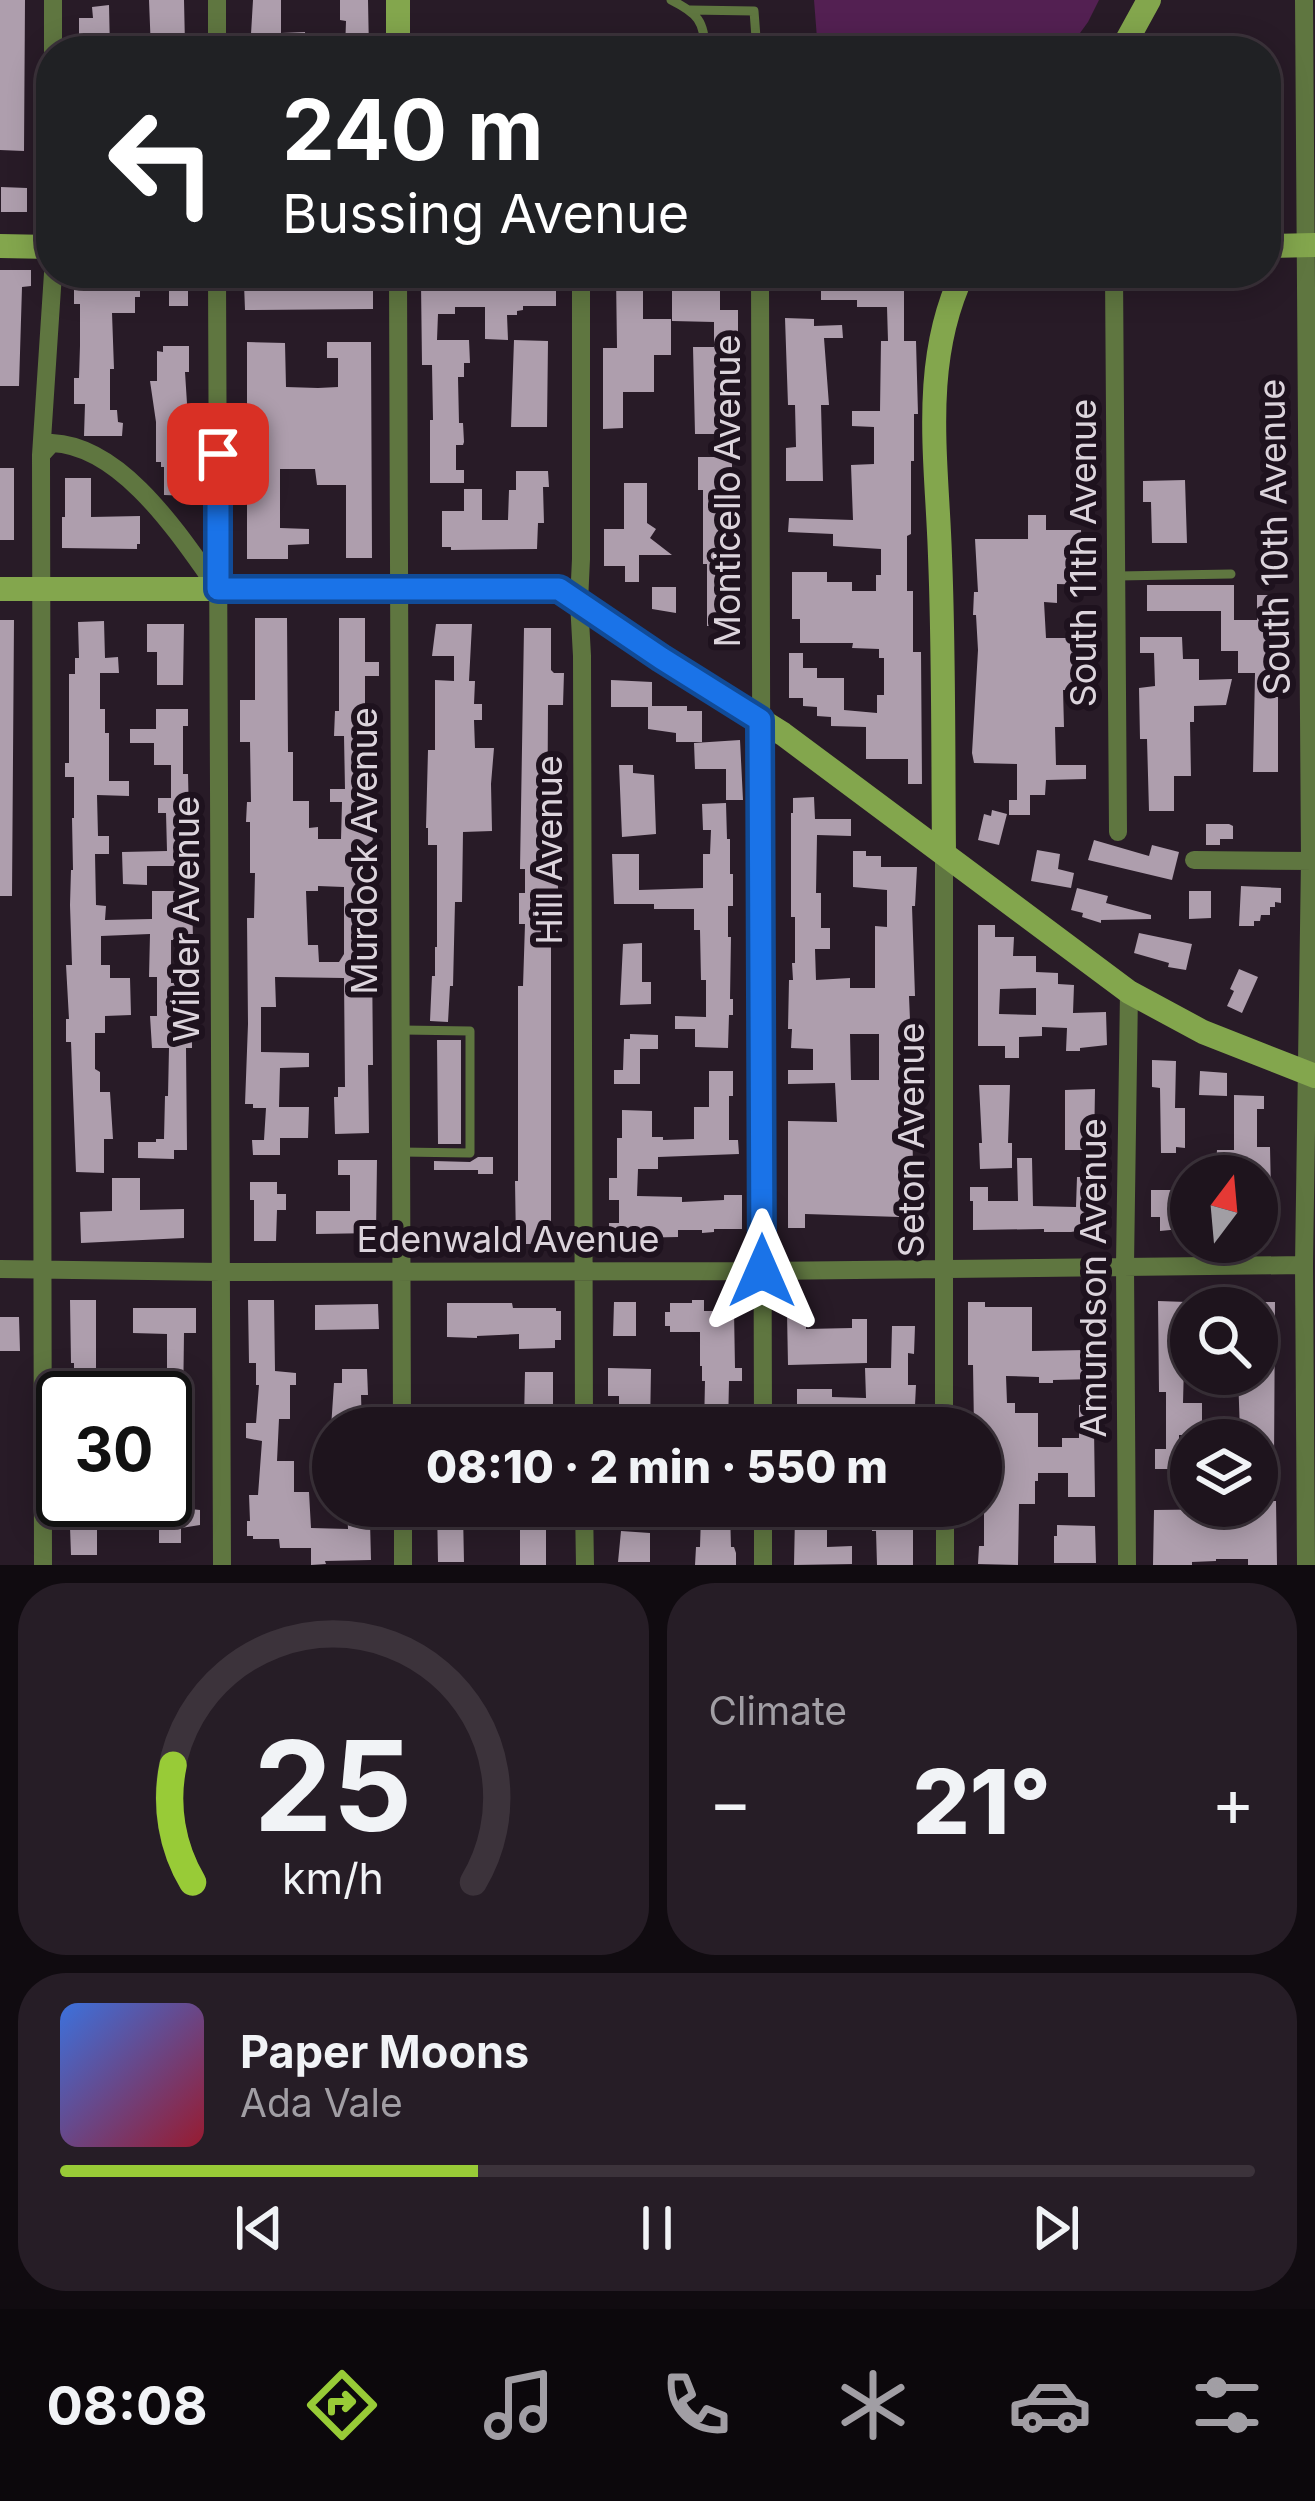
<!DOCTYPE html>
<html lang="en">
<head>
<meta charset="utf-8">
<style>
	:root { --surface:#1e141d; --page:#261d26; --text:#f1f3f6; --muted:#a19ea4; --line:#3c333b; --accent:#98cb37 }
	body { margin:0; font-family:Inter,sans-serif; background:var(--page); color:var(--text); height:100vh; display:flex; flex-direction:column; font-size:45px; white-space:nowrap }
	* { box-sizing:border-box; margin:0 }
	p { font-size:39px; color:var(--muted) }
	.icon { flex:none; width:66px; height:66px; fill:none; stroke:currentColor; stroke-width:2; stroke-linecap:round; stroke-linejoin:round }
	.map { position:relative; height:1565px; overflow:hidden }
	.drawer { display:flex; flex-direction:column; gap:18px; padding:18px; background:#100b10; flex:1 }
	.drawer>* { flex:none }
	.top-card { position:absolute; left:36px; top:36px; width:1245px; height:252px; border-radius:48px; box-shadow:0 6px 30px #0003,0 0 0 3px var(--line); background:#202124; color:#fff; overflow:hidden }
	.needle { width:78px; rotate:16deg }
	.tools { position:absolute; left:1170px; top:1155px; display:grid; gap:24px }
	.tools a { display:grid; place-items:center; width:108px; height:108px; border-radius:50%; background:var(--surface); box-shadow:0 6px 30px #0003,0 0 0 3px var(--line); font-size:60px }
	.speed { position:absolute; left:36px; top:1371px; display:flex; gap:24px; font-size:60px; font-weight:700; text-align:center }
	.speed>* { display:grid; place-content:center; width:156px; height:156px; border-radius:50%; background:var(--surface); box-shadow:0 6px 30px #0003,0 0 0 3px var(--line); line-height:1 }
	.speed .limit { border:6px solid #111; border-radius:18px; background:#fff; color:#111 }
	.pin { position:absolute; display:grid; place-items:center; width:102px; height:102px; color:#fff; margin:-51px; border-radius:24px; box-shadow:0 6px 18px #0006 }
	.me { position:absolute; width:132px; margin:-66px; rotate:0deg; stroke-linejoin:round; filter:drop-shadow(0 0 9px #0008) }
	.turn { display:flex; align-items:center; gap:42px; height:252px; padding:0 48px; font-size:54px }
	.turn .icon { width:156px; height:156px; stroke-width:2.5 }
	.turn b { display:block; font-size:84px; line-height:102px }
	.big { font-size:90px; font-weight:800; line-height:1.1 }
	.drawer .tile { flex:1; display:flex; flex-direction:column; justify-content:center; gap:18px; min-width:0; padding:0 42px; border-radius:48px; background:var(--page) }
	.drawer .dial { align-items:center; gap:0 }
	.dial svg { height:312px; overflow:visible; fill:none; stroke:var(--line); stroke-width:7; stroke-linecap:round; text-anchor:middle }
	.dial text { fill:var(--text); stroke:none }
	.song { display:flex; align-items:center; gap:36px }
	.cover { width:144px; height:144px; border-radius:18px; background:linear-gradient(135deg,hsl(220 70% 55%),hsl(350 70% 35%)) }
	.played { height:12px; border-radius:6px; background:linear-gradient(90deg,var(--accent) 35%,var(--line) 35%) }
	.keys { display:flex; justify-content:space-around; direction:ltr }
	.heat { display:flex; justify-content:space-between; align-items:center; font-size:66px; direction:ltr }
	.drawer .tiles { flex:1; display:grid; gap:18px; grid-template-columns:1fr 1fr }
	.tile:last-child { grid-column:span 2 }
	.trip { position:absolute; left:312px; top:1407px; width:690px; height:120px; border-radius:60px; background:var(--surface); box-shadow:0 6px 30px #0003,0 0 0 3px var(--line); font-weight:800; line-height:120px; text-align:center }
	.tabs { display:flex; height:192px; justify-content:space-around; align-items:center; background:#0c080c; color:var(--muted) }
	.tabs .icon { width:84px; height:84px }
	.tabs .on { color:var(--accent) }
	.tabs b { font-size:54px; color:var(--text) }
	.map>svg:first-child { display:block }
	.green { fill:#532052 }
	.building { fill:#ae9ead; fill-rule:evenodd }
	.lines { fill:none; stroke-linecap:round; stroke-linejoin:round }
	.lane { stroke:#5f7640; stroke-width:9 }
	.street { stroke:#5f7640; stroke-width:18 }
	.secondary { stroke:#83a64d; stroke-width:24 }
	.route-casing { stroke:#114b97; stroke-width:30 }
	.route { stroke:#1a73e8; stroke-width:21 }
	.labels { text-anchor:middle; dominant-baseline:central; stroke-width:12; stroke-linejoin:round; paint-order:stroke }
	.street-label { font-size:36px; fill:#dcd4dc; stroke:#1e121e }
</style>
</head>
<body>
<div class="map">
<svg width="1315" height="1565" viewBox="0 0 1315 1565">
	<rect width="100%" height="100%" fill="#281b27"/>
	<path class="green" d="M814,0H1099L1088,22L1067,51H818Z
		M511,36L661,41L662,51H510Z"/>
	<path class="building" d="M0,0H25L24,151L0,150Z
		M149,0H184L185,45H181V51H151Z
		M253,0H281V33L305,32L306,51H250Z
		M340,0H368L369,51H345L346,21L340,20Z
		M109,5L110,51H79V18H93L92,7Z
		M1,187L27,188V212H1Z
		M0,270H31V286L22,287L19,386H0Z
		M74,273H90V279L125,278V274H140V297H135V313H112L114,369H110V410H117L118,422L123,423L122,436H84L85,404H74V378H79L80,346V304H74Z
		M456,273H507V277H523V281H556V306H523V310L517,311V315H507L508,340L485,339V307H455V314H438L437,340H469L470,363H464V377H458L459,423H463L464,442L463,445H456V470H464V483H430V420H433L432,365H422L421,283L456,282Z
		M821,273L904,276V341H916L918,414H914V461H911V534L907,536V591H913V652H921L922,784H908V759H866V727L831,726V717L817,716V707L803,706V698H789V653H803V668H817V678H844V710L877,713V695H884V658H879V649L852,648L853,643H800V619H792V572H827V582H852V591H876V575H881V549L833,546V534L788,532L789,518L853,520L851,465L874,464V427L852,426V411H880L881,341H888L887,307H857V300H821Z
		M616,276H653V289L643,290V319H671V355H654V392H623V428L603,429V348H617Z
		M169,277H188V306H169Z
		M373,283V309L245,310L244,284Z
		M672,290H720V310H738V338L733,339L729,434H695L693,347H714V322L672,321Z
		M785,318L814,319V326L842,325L843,338H824L829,405H821L823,481H786V448L796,447L795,405H788Z
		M514,340L548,341L547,427H511Z
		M247,342L285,343L286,387L318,388L338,387V358H327V342H371L372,558H346V485H317L315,469H280V528L309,529V544L288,545V559H247Z
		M163,346H189V372H185L189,435H185L186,474H191V496L164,495V467H161V462H156V422L150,381H157V351L163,352Z
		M698,457H732V469H729L733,532H729V568H733V626H707V564H703V490H698Z
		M0,468H14V540H0Z
		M516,471H548L549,487H543L544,523H538L537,549L451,550V547H442V511H464V489H482V520H508L509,490H516Z
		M65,478H91V517L140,516V544H137V549L62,548V517H65Z
		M1185,480L1187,543H1152L1151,502H1143V481Z
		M624,483H647V523L656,529L650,538L672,555H639V582H625V566H604V529H624Z
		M1028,515H1046V530H1081L1082,566H1090L1089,585L1057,584V603L1044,602L1046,638H1086V674H1090V690H1063L1064,727H1055L1056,765H1086V779L1046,780L1045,795H1030V815H1009V800H1017V764L974,763L972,753L978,650L976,615H973L974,592H978L975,539H1028Z
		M1147,585H1234V620H1257V595H1278V772H1253L1255,673H1238V651H1221V611H1147Z
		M652,587H676V613L652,609Z
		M255,618H287L288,752H293V801H309V828L318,827V839H341L342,802H330V789H345L344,736H334L335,711H339V618H365V662H379V676H365V752H370V803H373V835L371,861H367L366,893H371V907H366V951H372L373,1065H368L369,1133L335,1134L334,1097H338V1087H345L344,978L275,977L276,1007H261V1052L309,1053V1067L280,1068L279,1107H309L308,1138H280V1155H253L252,1140H264L266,1108H253V1104H245L248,1024L247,918H254L255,873H250V822H246L247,802H251L250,742H240V700H255ZM318,886L344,887V954L339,962H319L318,945H308L306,891H318Z
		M0,620H14L12,896H0Z
		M104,621L105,658L118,657L119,673H100V709H105V733H109V781H129V796L97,795L98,836H109V854H95L96,905L106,906L105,920L152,919V891H192L193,940H171V983H185L187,1036H192V1048H186L187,1150H174V1159L138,1158V1142H156V1139H164L165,1096H168L169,1048H152L150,1016H157V977H149L150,934L101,936V965H110V978H130L131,1015L105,1016V1033H95V1069L100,1072V1092H110L113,1139H104V1173L76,1172L71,1042H66V1019H69L66,965H72L70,905L71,870H73L72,818H74V777H65V763H69V674H75V658H79L78,622Z
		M147,624H184L183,685H157V652H147Z
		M436,624H472L469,681H475L474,704H482V720H474L475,748H494L491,784L492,831L463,832L462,902H455L453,986H450L448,1022L430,1021L432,976H435V947H437V845H428V828H426L428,750H435V680L454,681V656H432Z
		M524,628H551V670L554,673H564L563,705H548L547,877H558V893H553L552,908V924H558V940H551V1244H516L515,1181H518V986H523L525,924H519V893H525V869H520Z
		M1140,637H1182L1183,659H1199V680L1232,679L1226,705L1194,706V722H1190L1191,776H1174V811H1149L1147,739H1140L1139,688L1155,686L1154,653H1140Z
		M611,680L652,682V706H687V711H702V742H676V733L648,729V707H611Z
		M156,709H188V726H183V774H188L189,818H194L192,866H147V885L123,884L122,852L167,851L166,813H158V798H171V765H154V743H130V729H156Z
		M740,740L743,800H726V769H695L694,743Z
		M619,765H633V773L654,775L656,834L622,837Z
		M814,797L815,819H851V836L817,835L816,893H821V928H830V949H815L816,980L850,978V988H875V926L887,927V890L853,887V851H866V856H881V867H917L915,906H912L915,996H909L912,1068H917V1087H912L913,1176H900V1217L805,1214V1228H788V1121L837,1122L835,1083L788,1084V1070H813V1049L791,1048L792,1029H788L789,980H793L792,963H795V917H791V813H793V798ZM850,1034H879V1080H851Z
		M726,803L727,839H730V874H733V906H728V937H731L730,999H733V1015H729L728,1048L695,1047V1029H675V1016L706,1017V980H701L700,930H694V909H654V904H614L612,854H639V890L703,888V854H710L711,830H703L702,804Z
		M992,810L1007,814L999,845L978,840L984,814L991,816Z
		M1206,824H1229L1233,826V839H1220V845H1206Z
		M1094,840L1149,856L1152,845L1179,852L1172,880L1088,860Z
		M1037,850L1060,854L1058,869L1074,873L1071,888L1031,881Z
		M1241,886L1281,888V903L1275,902V907H1270V915H1261L1260,921H1254V926H1239Z
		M1077,888L1108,896L1106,903L1151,915V919L1101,920V923L1082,917L1083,913L1071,910Z
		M1189,891H1211V918L1189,919Z
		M978,925H995V937H1014L1013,956H1036V972L1058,973V984L1074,985L1073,1013L1106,1012L1107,1045L1080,1048V1051H1066L1067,1028L1042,1027V1036L1019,1037V1058H1005V1046H978ZM1036,988V1015L999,1014L1000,989Z
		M1139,933L1192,944L1186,970L1168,967L1169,963L1134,953Z
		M642,943V982H651V1004L620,1005L623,944Z
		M1239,969L1258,977L1242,1013L1227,1006L1234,991L1230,989Z
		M630,1034L658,1035V1049H640V1084H614V1070H623L624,1039H630Z
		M437,1040H461V1144H438Z
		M1152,1060L1176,1061L1175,1108H1185V1148L1176,1147V1153H1161L1160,1088L1152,1087Z
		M709,1071H733V1096H729V1140H738L739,1154L658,1157V1169H638L637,1196L682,1197V1202L724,1200V1195H742V1229H714V1232L702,1233V1230H678V1237L631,1238V1245H609V1223H619V1200H609V1178H617V1138H622V1110L652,1111V1137H663V1140L694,1139V1107H709Z
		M1200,1071L1227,1073V1096L1199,1095Z
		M979,1085H1010L1008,1143H1012V1168L980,1169L979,1143H982Z
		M1095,1089L1094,1150H1065V1090Z
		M1234,1095L1264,1096V1109H1257V1147H1270L1271,1193H1275L1276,1229L1257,1230V1169L1234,1170V1164H1216L1217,1150H1234Z
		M478,1157H493V1174H478V1170H434V1161L470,1162Z
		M1017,1158H1032L1033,1206L1076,1207L1077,1177H1091V1197H1095V1202H1102V1227L1071,1232H1044V1229L973,1230V1201H970V1187H988V1201H1018Z
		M338,1160H377L376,1233L316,1234V1211H350V1175H338Z
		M112,1178H140V1210L184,1209V1238L81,1243L80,1212L112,1211Z
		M250,1182H277V1194H286V1210H277L276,1241H254V1200H250Z
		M1151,1190H1191V1228L1160,1231V1217H1151Z
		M70,1300H96V1371H106V1398H74V1363H71Z
		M248,1300H274L275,1371L296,1373V1385H290V1419H279L277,1461H294V1492H309L311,1528L348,1529L347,1506H373V1521H370L371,1560L325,1561L326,1564L311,1565V1548H280L279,1539H253V1536H247V1521H250L249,1495H258L262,1441L246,1438V1423H256L259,1385H256V1363H249Z
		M692,1300H704V1311H734L735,1368H742V1381H729L728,1428H704L705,1381H702V1366H700V1332H670V1326H665V1312H670V1303H692Z
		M1158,1301L1187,1302V1364H1184L1183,1403H1202V1435H1179V1469H1155V1449H1166V1392H1159Z
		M614,1302H636V1336H613Z
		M968,1302H985V1307H1032V1351L1086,1350L1087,1366H1097V1379L1053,1380V1383H1039V1377L1006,1376L1007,1403H1015V1413H1038V1447H1062V1438H1079V1405L1098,1404V1429H1094L1095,1497H1068V1473H1038V1481H1035V1504H1019L1018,1565L978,1564L979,1546H984V1489H981L983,1438H981V1428H974L973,1365H968Z
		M1257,1302H1275L1274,1461L1257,1460V1433H1240L1238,1374H1257Z
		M447,1303H512L513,1308H556V1311H561V1340H555V1348L519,1349V1334L477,1336V1338L447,1337Z
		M378,1304L379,1329L315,1330V1305Z
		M133,1308H196V1333H184L183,1409H188L189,1438L187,1464H181V1508L200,1510V1525L181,1528V1543H159V1500H165V1398H156L155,1371H167V1334L133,1333Z
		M787,1313H806V1329L852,1328V1319H867V1363L788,1365Z
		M0,1317H19L20,1351H0Z
		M892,1326H915L914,1354L908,1353V1385H916L915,1405H910V1428H883V1421L832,1420V1428H797V1389H832V1397L866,1398L865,1368H891Z
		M608,1368L651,1369L650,1428H619V1396H608Z
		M342,1369H367L368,1395H361L362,1428H331L334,1383H342Z
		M525,1372H553V1420L524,1421Z
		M1257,1501H1276L1277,1565H1248V1559H1216V1561L1192,1562V1565H1153L1154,1510L1237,1509V1506H1257Z
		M66,1503H100L101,1527H97V1555H71L70,1527H66Z
		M437,1506H459V1512L463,1513L464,1562H438Z
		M527,1511H562V1525H546V1565H520V1529H527Z
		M704,1511H730L731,1547H734L736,1553V1565H695L696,1547H700L701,1516H704Z
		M872,1511H913V1565H877L876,1531H872Z
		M827,1515V1547L852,1546V1564L794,1565L795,1516Z
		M1057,1525L1095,1526L1096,1563H1054V1536H1057Z
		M621,1531L650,1533V1562H618Z"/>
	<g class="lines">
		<path class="lane" d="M671,0C697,13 705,21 705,51
			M690,10L754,11L757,51
			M1118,576L1231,574
			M401,1152L470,1153V1031L403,1030"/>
		<path class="street" d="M53,0V51
			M217,0V51
			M1304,0L1310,861L1304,1265L1306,1565
			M217,273L222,1565
			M398,273L402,1428
			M581,273V559L579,602L582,656L584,1428
			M760,273L763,1428
			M1114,273L1118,832
			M41,455L52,443C123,446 180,536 218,589
			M944,852V1428
			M1194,860L1315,861
			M0,1269L221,1272L762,1271L1304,1265
			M403,1506V1565
			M584,1506L585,1565
			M763,1506V1565
			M945,1506V1565
			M43,1565L41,455L53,273
			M1127,1565L1125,1265L1129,992"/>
		<path class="secondary" d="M398,0V51
			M1121,51L1149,0
			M0,246L51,247
			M1266,246L1315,245
			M0,589H559L661,658L783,734L1129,992L1203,1032L1315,1076
			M944,852C943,754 944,654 940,556C937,460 920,363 963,273"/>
	</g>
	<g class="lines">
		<defs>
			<path id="route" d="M218,454V589H559L661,658L760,720L762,1271"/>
		</defs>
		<use href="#route" class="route-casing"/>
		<use href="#route" class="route"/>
	</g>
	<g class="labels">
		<g class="street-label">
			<text transform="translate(727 491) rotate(-90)">Monticello Avenue</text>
			<text transform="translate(1274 537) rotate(-91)">South 10th Avenue</text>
			<text transform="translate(1083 553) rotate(-90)">South 11th Avenue</text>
			<text transform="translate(549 850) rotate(-90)">Hill Avenue</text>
			<text transform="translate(364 851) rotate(-90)">Murdock Avenue</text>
			<text transform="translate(186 919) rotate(-90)">Wilder Avenue</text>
			<text transform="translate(911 1140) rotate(-90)">Seton Avenue</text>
			<text x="508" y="1239">Edenwald Avenue</text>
			<text transform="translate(1093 1278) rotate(-90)">Amundson Avenue</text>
		</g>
	</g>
</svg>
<div class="tools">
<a><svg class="needle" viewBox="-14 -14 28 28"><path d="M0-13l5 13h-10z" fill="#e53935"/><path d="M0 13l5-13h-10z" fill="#a19ea4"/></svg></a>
<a><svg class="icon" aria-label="search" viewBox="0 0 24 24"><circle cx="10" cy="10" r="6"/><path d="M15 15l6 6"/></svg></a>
<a><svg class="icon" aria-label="layers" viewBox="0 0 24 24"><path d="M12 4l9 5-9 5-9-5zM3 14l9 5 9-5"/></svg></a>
</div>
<div class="speed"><div class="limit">30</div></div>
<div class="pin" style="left:218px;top:454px;background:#d93025"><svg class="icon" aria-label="arrive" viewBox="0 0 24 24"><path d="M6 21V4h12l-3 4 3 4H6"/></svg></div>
<svg class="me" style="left:762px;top:1271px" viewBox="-20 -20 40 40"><path d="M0-17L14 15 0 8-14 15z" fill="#1a73e8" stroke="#fff" stroke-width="4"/></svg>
<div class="trip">08:10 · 2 min · 550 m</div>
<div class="top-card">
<div class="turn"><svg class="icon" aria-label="left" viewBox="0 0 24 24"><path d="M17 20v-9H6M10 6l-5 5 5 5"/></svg><div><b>240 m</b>Bussing Avenue</div></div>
</div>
</div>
<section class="drawer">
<div class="tiles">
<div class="tile dial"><svg viewBox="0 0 100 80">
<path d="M14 69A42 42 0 1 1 86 69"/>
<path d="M14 69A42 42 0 0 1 9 39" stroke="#98cb37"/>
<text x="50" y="56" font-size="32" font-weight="700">25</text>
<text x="50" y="72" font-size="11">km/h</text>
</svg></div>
<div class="tile"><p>Climate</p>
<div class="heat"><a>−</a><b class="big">21°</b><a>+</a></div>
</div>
<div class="tile">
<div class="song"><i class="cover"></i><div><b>Paper Moons</b><p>Ada Vale</p></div></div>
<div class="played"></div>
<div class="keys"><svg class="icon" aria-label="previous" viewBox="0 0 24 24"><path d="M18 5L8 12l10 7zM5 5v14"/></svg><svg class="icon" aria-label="pause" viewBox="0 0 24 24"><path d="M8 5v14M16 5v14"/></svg><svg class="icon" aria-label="next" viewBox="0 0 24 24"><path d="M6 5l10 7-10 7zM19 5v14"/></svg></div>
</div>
</div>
</section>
<nav class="tabs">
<b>08:08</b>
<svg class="icon on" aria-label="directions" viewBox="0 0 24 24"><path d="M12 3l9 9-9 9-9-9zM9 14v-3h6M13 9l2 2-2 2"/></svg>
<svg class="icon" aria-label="music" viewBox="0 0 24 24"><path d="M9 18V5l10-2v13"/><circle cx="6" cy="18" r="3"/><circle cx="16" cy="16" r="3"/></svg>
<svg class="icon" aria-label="phone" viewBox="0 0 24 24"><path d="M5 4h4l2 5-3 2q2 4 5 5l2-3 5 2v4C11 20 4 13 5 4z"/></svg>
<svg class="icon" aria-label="climate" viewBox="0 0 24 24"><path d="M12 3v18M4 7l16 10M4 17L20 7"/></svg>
<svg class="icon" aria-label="car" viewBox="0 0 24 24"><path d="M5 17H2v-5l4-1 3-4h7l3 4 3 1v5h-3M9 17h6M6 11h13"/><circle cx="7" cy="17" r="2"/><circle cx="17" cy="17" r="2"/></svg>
<svg class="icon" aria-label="filters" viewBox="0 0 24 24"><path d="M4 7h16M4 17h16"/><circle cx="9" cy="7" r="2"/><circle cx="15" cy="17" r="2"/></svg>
</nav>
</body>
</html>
